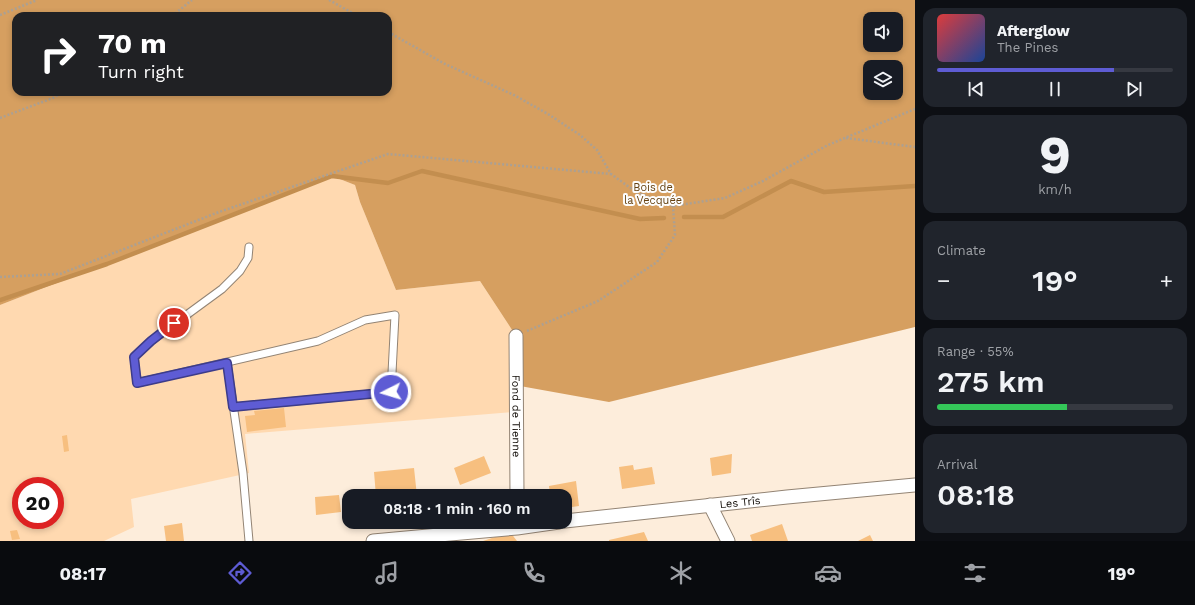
<!DOCTYPE html>
<html lang="en">
<head>
<meta charset="utf-8">
<style>
	:root { --surface:#171b24; --page:#20242c; --text:#f1f3f6; --muted:#9ea1a6; --line:#363941; --accent:#5e5cd4 }
	body { margin:0; font-family:"Work Sans",sans-serif; background:var(--page); color:var(--text); height:100vh; display:flex; flex-direction:column; font-size:15px; white-space:nowrap }
	* { box-sizing:border-box; margin:0 }
	p { font-size:13px; color:var(--muted) }
	.icon { flex:none; width:22px; height:22px; fill:none; stroke:currentColor; stroke-width:2; stroke-linecap:round; stroke-linejoin:round }
	.map { position:relative; flex:1; overflow:hidden }
	.drawer { display:flex; flex-direction:column; gap:8px; padding:8px; background:#0d0f14; width:280px }
	.drawer>* { flex:none }
	.banner { position:absolute; left:12px; top:12px; width:380px; height:84px; border-radius:12px; box-shadow:0 2px 6px #0003; background:#202124; color:#fff; overflow:hidden }
	.tools { position:absolute; left:863px; top:12px; display:grid; gap:8px }
	.tools a { display:grid; place-items:center; width:40px; height:40px; border-radius:8px; background:var(--surface); box-shadow:0 2px 6px #0003; font-size:20px }
	.speed { position:absolute; left:12px; top:477px; display:flex; gap:8px; font-size:20px; font-weight:700; text-align:center }
	.speed>* { display:grid; place-content:center; width:52px; height:52px; border-radius:50%; background:var(--surface); box-shadow:0 2px 6px #0003; line-height:1 }
	.speed .limit { border:6px solid #d22; background:#fff; color:#111 }
	.pin { position:absolute; display:grid; place-items:center; width:34px; height:34px; color:#fff; margin:-17px; border:2px solid #fff; border-radius:50%; box-shadow:0 1px 4px #0007 }
	.me { position:absolute; width:44px; margin:-22px; rotate:265deg; stroke-linejoin:round; filter:drop-shadow(0 0 3px #0008) }
	.turn { display:flex; align-items:center; gap:14px; height:84px; padding:0 20px; font-size:18px }
	.turn .icon { width:52px; height:52px; stroke-width:2.5 }
	.turn b { display:block; font-size:28px; line-height:34px }
	.big { font-size:30px; font-weight:600; line-height:1.1 }
	.drawer .card { flex:1; display:flex; flex-direction:column; justify-content:center; gap:6px; min-width:0; padding:0 14px; border-radius:12px; background:var(--page) }
	.drawer .dial { align-items:center; gap:0 }
	.dial b { font-size:52px; line-height:1 }
	.song { display:flex; align-items:center; gap:12px }
	.cover { width:48px; height:48px; border-radius:6px; background:linear-gradient(135deg,hsl(0 70% 55%),hsl(220 70% 35%)) }
	.played { height:4px; border-radius:2px; background:linear-gradient(90deg,var(--accent) 75%,var(--line) 75%) }
	.keys { display:flex; justify-content:space-around; direction:ltr }
	.heat { display:flex; justify-content:space-between; align-items:center; font-size:22px; direction:ltr }
	.charge { height:6px; border-radius:3px; background:linear-gradient(90deg,#34c759 55%,var(--line) 0) }
	.trip { position:absolute; left:342px; top:489px; width:230px; height:40px; border-radius:12px; background:var(--surface); box-shadow:0 2px 6px #0003; font-weight:600; line-height:40px; text-align:center }
	.tab-bar { display:flex; height:64px; justify-content:space-around; align-items:center; background:#090b0e; color:var(--muted) }
	.tab-bar .icon { width:28px; height:28px }
	.tab-bar .on { color:var(--accent) }
	.tab-bar b { font-size:18px; color:var(--text) }
	main { display:flex; flex:1; min-height:0 }
	.map>svg:first-child { display:block }
	.green { fill:#ffd9b0; fill-rule:evenodd }
	.forest { fill:#d69f60; fill-rule:evenodd }
	.lines { fill:none; stroke-linecap:round; stroke-linejoin:round }
	.stream { stroke:#c38e4f; stroke-width:4.5 }
	.building { fill:#f7bf7f }
	.lane-casing { stroke:#938474; stroke-width:9 }
	.street-casing { stroke:#938474; stroke-width:15 }
	.path { stroke:#aca092; stroke-width:2.5; stroke-dasharray:2 2; stroke-linecap:butt }
	.lane { stroke:#fff; stroke-width:7 }
	.street { stroke:#fff; stroke-width:13 }
	.route-casing { stroke:#3d3c8a; stroke-width:10 }
	.route { stroke:#5e5cd4; stroke-width:7 }
	.labels { text-anchor:middle; dominant-baseline:central; stroke-width:4; stroke-linejoin:round; paint-order:stroke }
	.park-label { font-size:11px; fill:#674211; stroke:#fdfdfd }
	.street-label { font-size:11px; fill:#100b06; stroke:#fdfdfd }
</style>
</head>
<body>
<main>
<div class="map">
<svg width="915" height="541" viewBox="0 0 915 541">
	<rect width="100%" height="100%" fill="#fdeddb"/>
	<path class="green" d="M332,176L355,185L360,202L396,290L480,281L516,336L513,412L245,434L249,473L131,499L134,527L104,541H0V305ZM21,486H55V520H21Z"/>
	<path class="forest" d="M0,0H915V327L609,402L520,386L516,336L480,281L396,290L360,202L355,185L332,176L0,305ZM16,16H388V92H16ZM870,19H896V45H870ZM870,67H896V93H870Z"/>
	<g class="lines">
		<path class="stream" d="M684,217H723L791,181L824,192L915,186
			M0,300L107,264L332,176L388,183L422,171L640,219L664,218"/>
	</g>
	<path class="building" d="M284,408L286,427L247,432L245,416L255,415L254,411Z
		M67,435L69,451L64,452L62,436Z
		M732,454L731,473L712,476L710,458Z
		M484,456L491,473L460,485L454,468Z
		M633,465L634,470L652,467L655,484L622,489L619,467Z
		M414,468L417,496H376L374,472Z
		M576,481L579,506L565,508V496H544L550,494L549,486Z
		M339,495L341,512L316,515L315,497Z
		M182,523L184,541H166L164,526Z
		M782,524L788,541H752L750,535Z
		M17,530L20,539L12,540L10,531Z
		M510,532L517,541H483Z
		M644,532L648,541H609V540Z
		M870,535L873,541H858Z"/>
	<g class="lines">
		<defs>
			<path id="lane" d="M227,363L243,473L249,541
				M233,407L391,392L395,315L365,320L318,341L137,383L134,357L151,341L222,289L240,271L248,258L249,247"/>
			<g id="street">
				<path id="s1" d="M516,336L517,496"/>
				<path d="M710,505L728,541"/>
				<path id="s2" d="M565,521L787,497L915,485"/>
				<path d="M373,541L517,528L559,522"/>
			</g>
		</defs>
		<use href="#lane" class="lane-casing"/>
		<use href="#street" class="street-casing"/>
		<path class="path" d="M329,0L358,16
			M0,15L37,0
			M172,16L192,0
			M388,32L445,64L514,95L548,114L580,135L597,150L611,174L636,192L673,206L725,198L763,181L828,145L915,109
			M0,118L53,98L63,92
			M846,138L915,147
			M0,277L60,274L219,212L388,154L611,174
			M527,331L598,301L657,262L675,235L673,206"/>
		<use href="#lane" class="lane"/>
		<use href="#street" class="street"/>
	</g>
	<g class="lines">
		<defs>
			<path id="route" d="M174,323L151,341L134,357L137,383L227,363L233,407L391,392"/>
		</defs>
		<use href="#route" class="route-casing"/>
		<use href="#route" class="route"/>
	</g>
	<g class="labels">
		<g class="park-label">
			<text x="653" y="187">Bois de<tspan x="653" dy="13">la Vecquée</tspan></text>
		</g>
		<g class="street-label">
			<text stroke="none"><textPath href="#s1" startOffset="80">Fond de Tienne</textPath></text>
			<text stroke="none"><textPath href="#s2" startOffset="176">Les Trîs</textPath></text>
		</g>
	</g>
</svg>
<div class="tools">
<a><svg class="icon" aria-label="sound" viewBox="0 0 24 24"><path d="M4 9h4l5-4v14l-5-4H4zM17 9q2 3 0 6"/></svg></a>
<a><svg class="icon" aria-label="layers" viewBox="0 0 24 24"><path d="M12 4l9 5-9 5-9-5zM3 14l9 5 9-5"/></svg></a>
</div>
<div class="speed"><div class="limit">20</div></div>
<div class="pin" style="left:174px;top:323px;background:#d93025"><svg class="icon" aria-label="arrive" viewBox="0 0 24 24"><path d="M6 21V4h12l-3 4 3 4H6"/></svg></div>
<svg class="me" style="left:391px;top:392px" viewBox="-20 -20 40 40"><circle r="17" fill="#5e5cd4" stroke="#fff" stroke-width="3"/><path d="M0-11L8 9 0 5-8 9z" fill="#fff"/></svg>
<div class="trip">08:18 · 1 min · 160 m</div>
<div class="banner">
<div class="turn"><svg class="icon" aria-label="right" viewBox="0 0 24 24"><path d="M7 20v-9h11M14 6l5 5-5 5"/></svg><div><b>70 m</b>Turn right</div></div>
</div>
</div>
<section class="drawer">
<div class="card">
<div class="song"><i class="cover"></i><div><b>Afterglow</b><p>The Pines</p></div></div>
<div class="played"></div>
<div class="keys"><svg class="icon" aria-label="previous" viewBox="0 0 24 24"><path d="M18 5L8 12l10 7zM5 5v14"/></svg><svg class="icon" aria-label="pause" viewBox="0 0 24 24"><path d="M8 5v14M16 5v14"/></svg><svg class="icon" aria-label="next" viewBox="0 0 24 24"><path d="M6 5l10 7-10 7zM19 5v14"/></svg></div>
</div>
<div class="card dial"><b>9</b><p>km/h</p></div>
<div class="card"><p>Climate</p>
<div class="heat"><a>−</a><b class="big">19°</b><a>+</a></div>
</div>
<div class="card"><p>Range · 55%</p><b class="big">275 km</b><div class="charge"></div></div>
<div class="card"><p>Arrival</p><b class="big">08:18</b></div>
</section>
</main>
<nav class="tab-bar">
<b>08:17</b>
<svg class="icon on" aria-label="directions" viewBox="0 0 24 24"><path d="M12 3l9 9-9 9-9-9zM9 14v-3h6M13 9l2 2-2 2"/></svg>
<svg class="icon" aria-label="music" viewBox="0 0 24 24"><path d="M9 18V5l10-2v13"/><circle cx="6" cy="18" r="3"/><circle cx="16" cy="16" r="3"/></svg>
<svg class="icon" aria-label="phone" viewBox="0 0 24 24"><path d="M5 4h4l2 5-3 2q2 4 5 5l2-3 5 2v4C11 20 4 13 5 4z"/></svg>
<svg class="icon" aria-label="climate" viewBox="0 0 24 24"><path d="M12 3v18M4 7l16 10M4 17L20 7"/></svg>
<svg class="icon" aria-label="car" viewBox="0 0 24 24"><path d="M5 17H2v-5l4-1 3-4h7l3 4 3 1v5h-3M9 17h6M6 11h13"/><circle cx="7" cy="17" r="2"/><circle cx="17" cy="17" r="2"/></svg>
<svg class="icon" aria-label="filters" viewBox="0 0 24 24"><path d="M4 7h16M4 17h16"/><circle cx="9" cy="7" r="2"/><circle cx="15" cy="17" r="2"/></svg>
<b>19°</b>
</nav>
</body>
</html>
